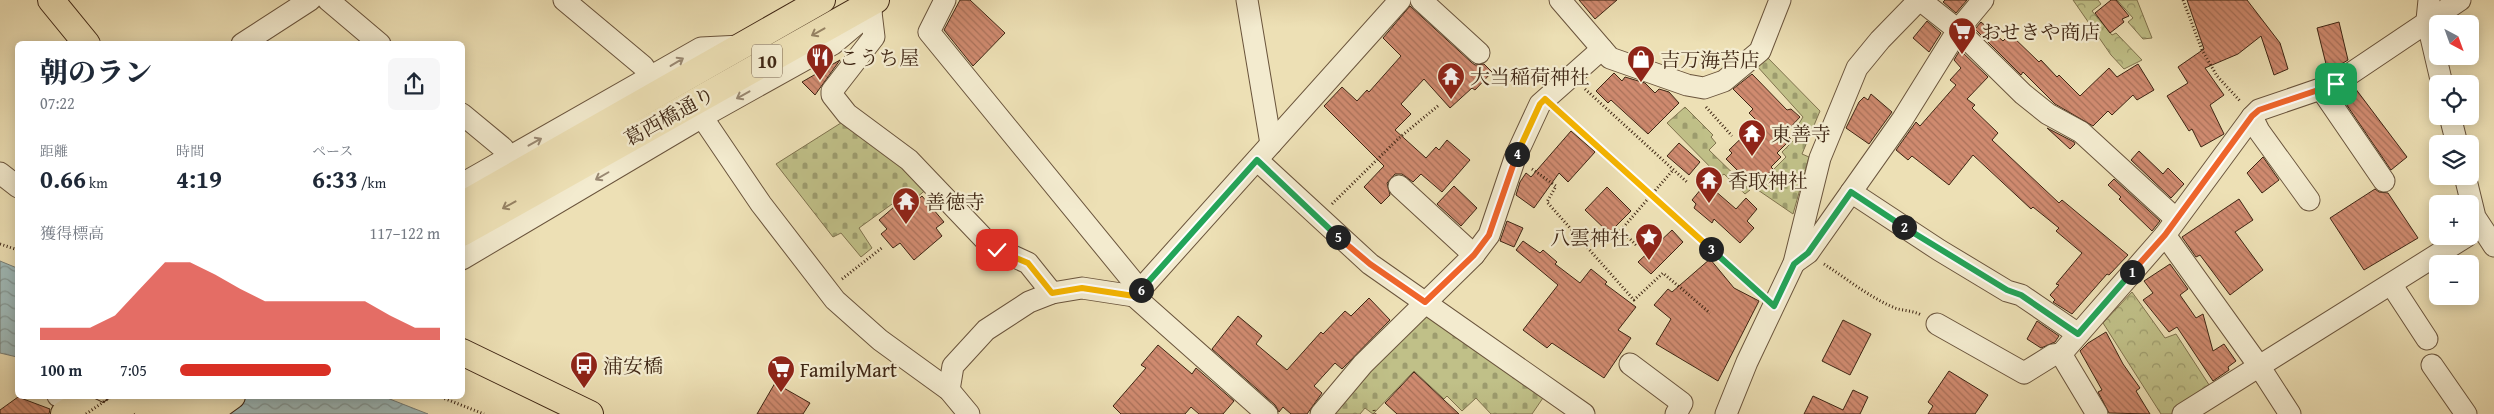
<!DOCTYPE html>
<html lang="ja">
<head>
<meta charset="utf-8">
<style>
	body { margin:0; font-family:"Gentium Book Plus","Noto Serif JP",serif; background:#f6f6f7; color:#1f2937; height:100vh; display:flex; flex-direction:column; font-size:19px; white-space:nowrap }
	* { box-sizing:border-box; margin:0 }
	p { font-size:16px; color:#747a83 }
	.icon { flex:none; width:28px; height:28px; fill:none; stroke:currentColor; stroke-width:2; stroke-linecap:round; stroke-linejoin:round }
	.map { position:relative; flex:1; overflow:hidden }
	.panel { position:absolute; left:15px; top:41px; width:450px; height:358px; display:flex; flex-direction:column; background:#fff; border-radius:8px; box-shadow:0 2px 12px #0003 }
	.panel>* { flex:none }
	.needle { width:32px; rotate:139deg }
	.fabs { position:absolute; left:2429px; top:15px; display:grid; gap:10px }
	.fabs a { display:grid; place-items:center; width:50px; height:50px; border-radius:8px; background:#fff; box-shadow:0 2px 12px #0003; font-size:25px }
	.pin { position:absolute; display:grid; place-items:center; width:42px; height:42px; color:#fff; margin:-21px; border-radius:10px; box-shadow:0 2px 8px #0006 }
	.km { position:absolute; width:25px; height:25px; margin:-12px; border-radius:50%; background:#222; color:#fff; font-size:14px; line-height:25px; text-align:center }
	.round { display:grid; place-items:center; flex:none; width:52px; height:52px; border-radius:8px; background:#f6f6f7 }
	.head { display:flex; align-items:center; justify-content:space-between; height:85px; padding:0 25px }
	h1 { font-size:28px; font-weight:800; line-height:38px }
	.figures { display:grid; grid-template-columns:repeat(3,1fr); gap:8px; height:85px; padding:5px 25px }
	.figures div { display:grid; align-content:center }
	.figures b { font-size:25px; font-weight:800 }
	.figures small { font-size:14px; font-weight:400 }
	.figures p { font-size:14px }
	.chart { height:140px; padding:10px 25px }
	.chart p { display:flex; justify-content:space-between }
	.chart svg { width:100%; height:90px; margin-top:5px; fill:#d93025; opacity:.7 }
	ul { padding:0 25px; list-style:none; font-size:16px }
	li { display:grid; grid-template-columns:80px 60px 1fr; align-items:center; height:38px }
	li i { height:12px; border-radius:6px; background:#d93025 }
	.map>svg:first-child { display:block }
</style>
</head>
<body>
<div class="map">
<svg width="2494" height="414" viewBox="0 0 2494 414">
	<defs>
		<pattern id="forest-crowns" width="20" height="18" patternUnits="userSpaceOnUse" patternTransform="scale(1.25)"><rect width="20" height="18" fill="#c0c088"/><path d="M2 6a3 3 0 1 1 6 0M12 15a3 3 0 1 1 6 0" fill="none" stroke="#9d9c6e"/></pattern>
		<pattern id="cemetery-stones" width="16" height="16" patternUnits="userSpaceOnUse" patternTransform="scale(1.25)"><rect width="16" height="16" fill="#c0c088"/><path d="M2 7V4a2 2 0 0 1 4 0v3zM10 15v-3a2 2 0 0 1 4 0v3z" fill="#9d9c6e"/></pattern>
		<pattern id="water-waves" width="16" height="10" patternUnits="userSpaceOnUse" patternTransform="scale(1.25)"><rect width="16" height="10" fill="#9fbab9"/><path d="M0 5q4-4 8 0t8 0" fill="none" stroke="#839795"/></pattern>
		<pattern id="building-back-hatch" width="6" height="6" patternUnits="userSpaceOnUse" patternTransform="scale(1.25)"><rect width="6" height="6" fill="#cf8a6f"/><path d="M-1 5l2 2M0 0l6 6M5-1l2 2" fill="none" stroke="#a9715a"/></pattern>
	</defs>
	<rect width="100%" height="100%" fill="#ede0b5"/>
	<filter id="stains"><feTurbulence type="fractalNoise" baseFrequency=".004" numOctaves="4"/><feColorMatrix values="0 0 0 0 .2 0 0 0 0 .09 0 0 0 0 .02 0 0 0 .5 -.17"/></filter>
	<radialGradient id="worn" r=".72"><stop offset=".6" stop-color="#630" stop-opacity="0"/><stop offset="1" stop-color="#630" stop-opacity=".3"/></radialGradient>
	<!-- forest -->
	<g fill="url(#forest-crowns)" stroke="#80734e">
		<path d="M2073,0h25l3,4 -9,7 20,24 4,-2 26,27 -18,9 -13,-14z"/>
		<path d="M2117,0h20l15,38 -9,1 -15,-17 5,-4z"/>
		<path d="M2132,292l33,46 11,-4 39,60 -32,20h-22l-58,-91z"/>
	</g>
	<!-- cemetery -->
	<g fill="url(#cemetery-stones)" stroke="#80734e">
		<path d="M1766,56l54,55 -18,43 7,3 -16,57 -38,-26 31,-31 -4,-5 13,-13 -3,-4 11,-18 -47,-52z"/>
		<path d="M1685,107l28,28 -2,2 5,6 -7,7 41,40 -5,4 -21,-20 -4,3 -53,-54z"/>
		<path d="M844,121l84,67 -12,10 -6,-7 -51,37 13,20 -11,9 -20,-24 -8,4 -57,-73z"/>
		<path d="M1426,316l119,79 -13,19h-41l-15,-16 -14,13 -15,-15 -3,3 -30,-28 -41,43 -8,-6 -5,6h-32l34,-44z"/>
	</g>
	<!-- water -->
	<g fill="url(#water-waves)" stroke="#797f77">
		<path d="M0,261l17,7v89l-17,-4z"/>
		<path d="M130,396h252l46,18h-222z"/>
	</g>
	<!-- building -->
	<g fill="url(#building-back-hatch)" stroke="#3f2614">
		<path d="M960,0h10l35,33 -32,33 -29,-36z"/>
		<path d="M1579,0h38l-22,19z"/>
		<path d="M1945,0h22l-11,13 -13,-11z"/>
		<path d="M2111,0h5l13,16 -7,3 2,3 -14,11 -15,-20z"/>
		<path d="M2187,0h60l33,43 8,26 -14,6 -13,-39 -23,18 -33,14 19,27 -14,10 14,29 -23,13 -9,-18 -3,2 -22,-35 21,-13 -10,-16 26,-18z"/>
		<path d="M1410,6l61,56 4,3 9,-1 8,8 -17,18 -3,-2 -22,20 -26,-29 -23,25 10,10 -16,16 31,28 10,-11 3,3 8,-10 23,20 -28,32 -21,-18 -8,8 -11,-8h-7l-8,9 3,12 -9,9 -17,-17 20,-21 -60,-60 18,-19 15,14 10,-11 2,2 32,-36 -18,-18z"/>
		<path d="M1927,21l14,12 -12,19 -16,-14z"/>
		<path d="M1981,22l22,19 7,-7 29,28 2,-2 16,17 2,-2 21,21 29,-28 8,9 21,-13 16,26 -17,10 -4,-5 -21,20 -4,-4 -15,15 -38,-22 -32,-32 -2,3 -46,-46z"/>
		<path d="M2339,22l9,38 -20,12 -11,-44z"/>
		<path d="M1960,50l28,27 -21,22 8,6 -3,3 26,25 -6,7 67,63 3,-3 66,55 -19,20 -2,-1 -35,40 -19,-12 2,-2 -5,-5 9,-10 -3,-1 26,-31 -26,-22 3,-3 -26,-21 -2,2 -58,-54 -24,30 -37,-29 -4,4 -12,-10 20,-28 4,4 36,-41 -6,-5 11,-12 -7,-8z"/>
		<path d="M840,60l-25,35 -13,-13z"/>
		<path d="M1614,73l8,8 3,-4 20,6 10,10 4,-4 10,3 10,11 -31,31 -37,-34 -3,3 -12,-12z"/>
		<path d="M1752,74l35,36 4,-1 9,8 -13,14 2,2 -2,2 4,4 -14,14 4,4 -10,10 2,2 -19,18 -28,-28 6,-6 -3,-3 29,-28 -9,-9 4,-4 -20,-20z"/>
		<path d="M2355,88l52,69 -16,13 -49,-72z"/>
		<path d="M1871,94l21,18 -23,32 -23,-16 13,-26 5,-5 4,3z"/>
		<path d="M2047,128l27,14 1,2 -5,5z"/>
		<path d="M1571,131l24,21 -27,30 -9,-9 -25,35 -18,-13 4,-13 6,-9 5,4z"/>
		<path d="M1679,143l21,19 -11,13 -22,-19z"/>
		<path d="M2139,151l24,23 5,-6 16,16 -13,14 -40,-38z"/>
		<path d="M2263,157l16,23 -17,13 -15,-20z"/>
		<path d="M2114,179l46,42 -8,10 -33,-32 2,-2 -13,-12z"/>
		<path d="M1706,183l30,26 10,-11 11,11 -10,12 7,7 -14,15 -26,-24 -2,4 -18,-15 2,-4 -4,-4z"/>
		<path d="M1454,186l23,22 -16,18 -24,-22z"/>
		<path d="M1607,187l24,24 -22,22 -24,-23z"/>
		<path d="M2375,189l4,3 9,1 30,45 -54,32 -34,-52z"/>
		<path d="M909,194l6,8 7,-6 22,26 -8,6 6,8 -28,24 -14,-17 -7,5 -12,-14 6,-5 -8,-9z"/>
		<path d="M2239,199l14,21 -18,12 28,38 -33,25 -30,-40 -4,2 -14,-20z"/>
		<path d="M1507,221l16,7 -9,19 -14,-6z"/>
		<path d="M1672,230l11,12 -32,32 -13,-12z"/>
		<path d="M1523,241l17,12 3,-3 14,12 -2,2 25,19 11,-14 16,13 -2,2 31,23 -18,23 13,8 -27,40 -52,-35 -5,5 -24,-18 35,-45 -42,-35z"/>
		<path d="M1710,259l24,29 25,13 -41,80 -62,-37 15,-25 -17,-14 14,-16 4,3z"/>
		<path d="M2170,264l18,25 -8,6 16,23 7,-4 10,37 11,-7 12,17 -8,6 1,3 -16,11 -36,-54 -8,5 -26,-32 10,-7 -9,-12z"/>
		<path d="M1369,298l21,22 -48,49 -7,-6 -21,23 8,7 -15,21h-16l-8,-7 -4,5 -4,-7 -63,-56 26,-33 24,20 -6,8 31,26 34,-38 2,2 22,-23 6,5z"/>
		<path d="M1843,320l28,14 -21,41 -28,-14z"/>
		<path d="M2037,321l22,15 -4,6 -14,6 -14,-9z"/>
		<path d="M2106,332l17,32 17,24 -4,3 14,23 -41,-1 -11,-21 4,-2 -22,-39 8,-8z"/>
		<path d="M1158,345l34,29 4,-6 38,33 -11,13h-24l-8,-7 -6,7h-64l-8,-8 33,-38 -5,-3z"/>
		<path d="M1949,371l39,24 -13,19h-47l5,-8 -5,-4z"/>
		<path d="M1414,372l45,42h-62l-12,-11z"/>
		<path d="M775,383l35,20 -7,11h-46z"/>
		<path d="M1853,390l15,7 -8,17h-56l9,-18 30,14z"/>
		<path d="M18,397l32,12 -1,5h-49v-4z"/>
	</g>
	<g fill="none" stroke-linecap="round" stroke-linejoin="round">
		<!-- minor casing -->
		<g stroke="#6a543c" stroke-width="23">
			<g id="minor">
				<path d="M328,0l52,44"/>
				<path d="M564,0l79,66 8,12"/>
				<path d="M945,0l-16,32 211,258"/>
				<path d="M1247,0l24,144"/>
				<path d="M1421,0l58,53"/>
				<path d="M1560,0l50,58 77,27 17,3 20,-7 36,-30 20,-51"/>
				<path d="M1920,0l38,30 65,64 25,20 33,18 95,87"/>
				<path d="M2429,0l-2,20 15,64"/>
				<path d="M871,12l3,25 -42,54v4l15,19 62,46 82,86 37,17 24,30"/>
				<path d="M242,44l68,-44"/>
				<path d="M2321,89l63,92"/>
				<path d="M462,114l41,34 6,9"/>
				<path d="M2450,116l7,28"/>
				<path d="M702,117l59,87 74,96 45,40 69,50 20,24"/>
				<path d="M2252,117l7,14 50,69"/>
				<path d="M1257,160l113,104 214,150"/>
				<path d="M0,173l18,14"/>
				<path d="M2465,176l10,41 19,29"/>
				<path d="M462,184l239,-136 40,-2"/>
				<path d="M1399,186l75,69"/>
				<path d="M1851,192l88,58 68,41 14,4 57,39"/>
				<path d="M2165,235l94,131 31,48"/>
				<path d="M462,259l240,-142 131,-73 38,-32"/>
				<path d="M1794,263l14,-10 94,-133 56,-90 25,-30"/>
				<path d="M2391,284l36,55"/>
				<path d="M1134,296l133,118"/>
				<path d="M1937,324l87,49 29,-18 8,-1"/>
				<path d="M1630,364l52,39 -6,11"/>
				<path d="M2432,365l34,49"/>
				<path d="M949,390l4,-24 33,-36 43,-28 23,-9 30,-5 52,8 6,-6 260,-290"/>
				<path d="M58,396l7,2 7,10"/>
				<path d="M1321,414l42,-50 111,-109 15,-20 26,-77 25,-54 62,-55"/>
				<path d="M1726,414l21,-52 47,-99 26,-105 37,-90 23,-28 39,-40"/>
				<path d="M2097,414l-36,-60 104,-119 87,-118 7,-7 76,-26 125,-84"/>
				<path d="M2183,414l284,-178"/>
			</g>
		</g>
		<!-- major casing -->
		<g stroke="#3f2614" stroke-width="28">
			<g id="major">
				<path d="M51,0l36,44"/>
				<path d="M462,205l360,-205"/>
				<path d="M462,233l414,-233"/>
				<path d="M462,352l128,62"/>
				<path d="M64,414c12,-9 19,-7 32,0"/>
				<path d="M110,414l27,-18"/>
				<path d="M148,414l22,-18"/>
				<path d="M176,414l28,-18"/>
				<path d="M207,414l25,-18"/>
			</g>
		</g>
		<!-- path -->
		<g stroke="#3f2614" stroke-width="3" stroke-dasharray="1 2.5" stroke-linecap="butt">
			<path d="M2183,0l19,50 15,26 24,26"/>
			<path d="M1585,89l103,94"/>
			<path d="M1706,107l26,29"/>
			<path d="M1559,112l200,180"/>
			<path d="M1532,169l24,17 -9,16 87,98 29,-27 47,40"/>
			<path d="M1332,204l67,-66 40,-33"/>
			<path d="M0,244l18,6"/>
			<path d="M1636,245l-15,-15 52,-60"/>
			<path d="M1824,264c23,15 45,33 71,44 8,3 17,2 26,7"/>
			<path d="M842,279l41,-32"/>
			<path d="M438,396l46,18"/>
			<path d="M1374,410l1,4"/>
		</g>
		<!-- minor -->
		<use href="#minor" stroke="#f3ebcf" stroke-width="21"/>
		<!-- major -->
		<use href="#major" stroke="#ede0b5" stroke-width="26"/>
		<!-- path-bridge -->
		<path stroke="#3f2614" stroke-width="3" stroke-dasharray="1 2.5" stroke-linecap="butt" d="M86,414l26,-18"/>
	</g>
	<!-- one-way arrows -->
	<defs><path id="oneway-shaft" d="M-6 0H5M1.5-3L5.5 0L1.5 3" fill="none" stroke-width="1.6" stroke-linecap="round" stroke-linejoin="round" transform="scale(1.25)"/></defs>
	<g stroke="#968364">
		<use href="#oneway-shaft" transform="translate(818 32) rotate(151)"/>
		<use href="#oneway-shaft" transform="translate(509 205) rotate(151)"/>
	</g>
	<g stroke="#998872">
		<use href="#oneway-shaft" transform="translate(677 62) rotate(-31)"/>
		<use href="#oneway-shaft" transform="translate(743 95) rotate(151)"/>
		<use href="#oneway-shaft" transform="translate(535 142) rotate(-29)"/>
		<use href="#oneway-shaft" transform="translate(602 176) rotate(150)"/>
	</g>
	<g fill="none" stroke-linecap="round" stroke-linejoin="round">
		<!-- split-1 casing -->
		<g stroke="#fff" stroke-width="10">
			<path id="split-1" d="M2132,272l33,-37 87,-119 7,-6 77,-26"/>
		</g>
		<!-- split-2 casing -->
		<g stroke="#fff" stroke-width="10">
			<path id="split-2" d="M1904,227l103,63 14,5 57,39 54,-62"/>
		</g>
		<!-- split-3 casing -->
		<g stroke="#fff" stroke-width="10">
			<path id="split-3" d="M1711,249l63,57 20,-42 14,-11 43,-61 53,35"/>
		</g>
		<!-- split-4 casing -->
		<g stroke="#fff" stroke-width="10">
			<path id="split-4" d="M1517,154l23,-50 5,-5 166,150"/>
		</g>
		<!-- split-5 casing -->
		<g stroke="#fff" stroke-width="10">
			<path id="split-5" d="M1338,237l32,27 55,38 49,-47 15,-20 28,-81"/>
		</g>
		<!-- split-6 casing -->
		<g stroke="#fff" stroke-width="10">
			<path id="split-6" d="M1141,290l116,-130 81,77"/>
		</g>
		<!-- split-7 casing -->
		<g stroke="#fff" stroke-width="10">
			<path id="split-7" d="M997,250l31,13 24,30 30,-5 52,8 7,-6"/>
		</g>
		<!-- split-1 -->
		<use href="#split-1" stroke="#f0652b" stroke-width="6"/>
		<!-- split-2 -->
		<use href="#split-2" stroke="#22a559" stroke-width="6"/>
		<!-- split-3 -->
		<use href="#split-3" stroke="#22a559" stroke-width="6"/>
		<!-- split-4 -->
		<use href="#split-4" stroke="#f5b400" stroke-width="6"/>
		<!-- split-5 -->
		<use href="#split-5" stroke="#f0652b" stroke-width="6"/>
		<!-- split-6 -->
		<use href="#split-6" stroke="#22a559" stroke-width="6"/>
		<!-- split-7 -->
		<use href="#split-7" stroke="#f5b400" stroke-width="6"/>
	</g>
	<!-- icons -->
	<defs>
		<g id="supermarket-pin" transform="scale(1.4375)"><path d="M0 17L-7.5 6A9.5 9.5 0 1 1 7.5 6Z" fill="#8f2418" stroke="#f3ebcf"/><path d="M-6-5.5h2.5l.6 2H6L4.5 2H-2.5L-4.4-4H-6ZM-1.5 3.2a1.3 1.3 0 1 0 .1 0ZM3 3.2a1.3 1.3 0 1 0 .1 0Z" fill="#fff"/></g>
		<g id="restaurant-pin" transform="scale(1.4375)"><path d="M0 17L-7.5 6A9.5 9.5 0 1 1 7.5 6Z" fill="#8f2418" stroke="#f3ebcf"/><path d="M-5-6h1v4h1v-4h1v4h1v-4h1v5L-1.5 .5V6h-2V.5L-5-1ZM5-6V6H3V1.5H1.5Q1.5-4 5-6Z" fill="#fff"/></g>
		<g id="shop-pin" transform="scale(1.4375)"><path d="M0 17L-7.5 6A9.5 9.5 0 1 1 7.5 6Z" fill="#8f2418" stroke="#f3ebcf"/><path d="M-5-2.5h2.3a2.7 3.5 0 0 1 5.4 0H5L5.5 6h-11ZM-1.5-2.5h3a1.5 2.3 0 0 0-3 0Z" fill="#fff"/></g>
		<g id="temple-pin" transform="scale(1.4375)"><path d="M0 17L-7.5 6A9.5 9.5 0 1 1 7.5 6Z" fill="#8f2418" stroke="#f3ebcf"/><path d="M0-6L5-2H3V0L6.5 2.5H4V6H1.5V3h-3V6H-4V2.5H-6.5L-3 0V-2H-5Z" fill="#fff"/></g>
		<g id="sight-pin" transform="scale(1.4375)"><path d="M0 17L-7.5 6A9.5 9.5 0 1 1 7.5 6Z" fill="#8f2418" stroke="#f3ebcf"/><path d="M0-6L1.8-2.2L6-1.7L2.9 1.2L3.7 5.4L0 3.3L-3.7 5.4L-2.9 1.2L-6-1.7L-1.8-2.2Z" fill="#fff"/></g>
		<g id="bus-pin" transform="scale(1.4375)"><path d="M0 17L-7.5 6A9.5 9.5 0 1 1 7.5 6Z" fill="#8f2418" stroke="#f3ebcf"/><path d="M-5-6H5V4H4V6H2V4H-2V6H-4V4H-5ZM-3.5-4V0h7V-4ZM-3.5 1.2v1.5H-2V1.2ZM2 1.2v1.5H3.5V1.2Z" fill="#fff"/></g>
	</defs>
	<g fill-rule="evenodd">
		<use href="#supermarket-pin" x="1962" y="31"/>
		<use href="#restaurant-pin" x="820" y="57"/>
		<use href="#shop-pin" x="1641" y="59"/>
		<use href="#temple-pin" x="1451" y="76"/>
		<use href="#temple-pin" x="1752" y="133"/>
		<use href="#temple-pin" x="1709" y="180"/>
		<use href="#temple-pin" x="906" y="201"/>
		<use href="#sight-pin" x="1649" y="237"/>
		<use href="#bus-pin" x="584" y="365"/>
		<use href="#supermarket-pin" x="781" y="369"/>
	</g>
	<g text-anchor="middle" dominant-baseline="central" stroke-width="4.5" stroke-linejoin="round" paint-order="stroke">
		<!-- shield labels -->
		<rect fill="#f3ebcf" stroke="#75614c" stroke-width="1" x="752" y="44.5" width="30" height="33" rx="4"/>
		<g font-size="19" font-weight="bold" fill="#3f2614">
			<text x="767" y="61">10</text>
		</g>
		<!-- poi labels -->
		<g font-size="20" fill="#3f2614" stroke="#f3ebcf" text-anchor="start">
			<text x="1981" y="31">おせきや商店</text>
			<text x="839" y="57">こうち屋</text>
			<text x="1660" y="59">吉万海苔店</text>
			<text x="1470" y="76">大当稲荷神社</text>
			<text x="1771" y="133">東善寺</text>
			<text x="1728" y="180">香取神社</text>
			<text x="925" y="201">善徳寺</text>
			<text x="1630" y="237" text-anchor="end">八雲神社</text>
			<text x="603" y="365">浦安橋</text>
			<text x="800" y="369">FamilyMart</text>
		</g>
		<!-- street labels -->
		<g font-size="20" fill="#3f2614" stroke="#f3ebcf">
			<text transform="translate(669 116) rotate(-29)">葛西橋通り</text>
		</g>
	</g>
	<rect width="100%" height="100%" filter="url(#stains)"/>
	<rect width="100%" height="100%" fill="url(#worn)"/>
</svg>
<div class="fabs">
<a><svg class="needle" viewBox="-14 -14 28 28"><path d="M0-13l5 13h-10z" fill="#e53935"/><path d="M0 13l5-13h-10z" fill="#747a83"/></svg></a>
<a><svg class="icon" aria-label="locate" viewBox="0 0 24 24"><circle cx="12" cy="12" r="6"/><path d="M12 2v4M12 18v4M2 12h4M18 12h4"/></svg></a>
<a><svg class="icon" aria-label="layers" viewBox="0 0 24 24"><path d="M12 4l9 5-9 5-9-5zM3 14l9 5 9-5"/></svg></a>
<a>+</a>
<a>−</a>
</div>
<div class="pin" style="left:2336px;top:84px;background:#1e9e55"><svg class="icon" aria-label="arrive" viewBox="0 0 24 24"><path d="M6 21V4h12l-3 4 3 4H6"/></svg></div>
<div class="pin" style="left:997px;top:250px;background:#d93025"><svg class="icon" aria-label="check" viewBox="0 0 24 24"><path d="M5 12l5 5 9-10"/></svg></div>
<b class="km" style="left:2132px;top:272px">1</b>
<b class="km" style="left:1904px;top:227px">2</b>
<b class="km" style="left:1711px;top:249px">3</b>
<b class="km" style="left:1517px;top:154px">4</b>
<b class="km" style="left:1338px;top:237px">5</b>
<b class="km" style="left:1141px;top:290px">6</b>
<section class="panel">
<div class="head"><div><h1>朝のラン</h1><p>07:22</p></div><a class="round"><svg class="icon" aria-label="share" viewBox="0 0 24 24"><path d="M12 15V3M7 8l5-5 5 5M5 13v7h14v-7"/></svg></a></div>
<div class="figures">
<div><p>距離</p><b>0.66<small> km</small></b></div>
<div><p>時間</p><b>4:19</b></div>
<div><p>ペース</p><b>6:33<small> /km</small></b></div>
</div>
<div class="chart"><p><span>獲得標高</span>117–122 m</p>
<svg viewBox="0 0 160 44" preserveAspectRatio="none"><path d="M0 44V38L10 38L20 38L30 32L40 19L50 6L60 6L70 12L80 19L90 25L100 25L110 25L120 25L130 25L140 32L150 38L160 38V44z"/></svg>
</div>
<ul>
<li><b>100 m</b>7:05<i style="width:58%"></i></li>
</ul>
</section>
</div>
</body>
</html>
